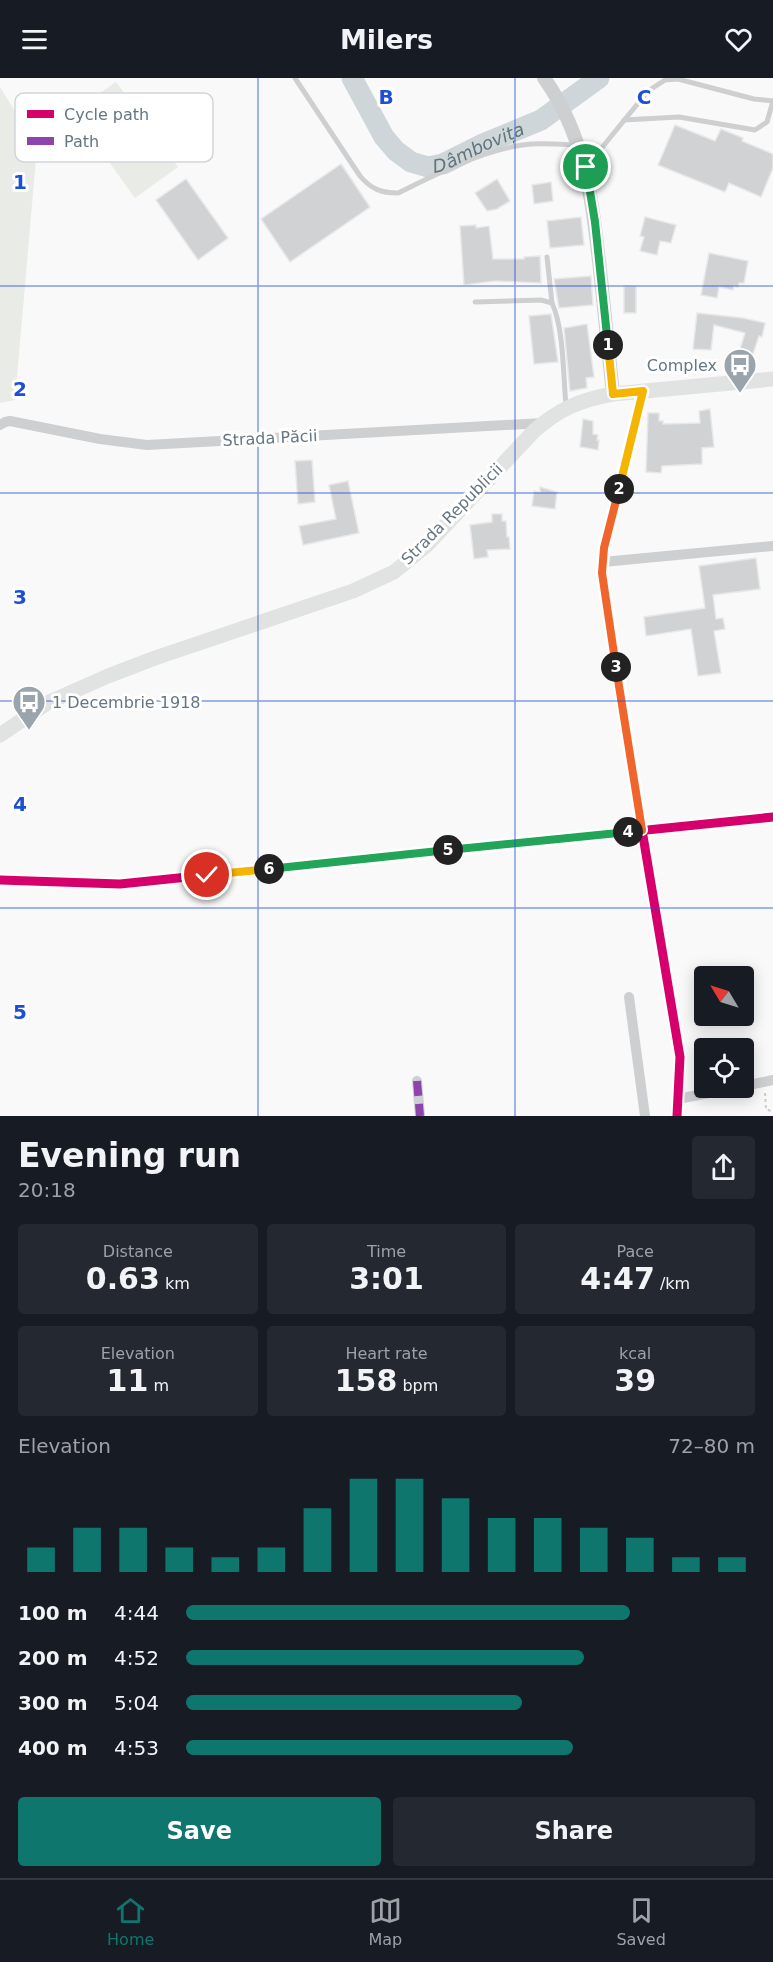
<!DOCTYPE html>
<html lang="en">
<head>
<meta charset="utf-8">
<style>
	body { margin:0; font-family:"DejaVu Sans",sans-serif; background:#242831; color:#f1f3f6; height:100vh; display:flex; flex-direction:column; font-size:22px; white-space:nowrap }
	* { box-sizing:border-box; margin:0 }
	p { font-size:20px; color:#9ea1a6 }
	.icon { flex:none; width:33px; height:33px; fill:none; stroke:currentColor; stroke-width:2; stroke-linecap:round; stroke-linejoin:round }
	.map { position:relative; height:1038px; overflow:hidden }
	.details { display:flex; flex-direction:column; background:#171b24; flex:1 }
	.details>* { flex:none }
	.needle { width:39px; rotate:308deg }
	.controls { position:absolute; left:694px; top:888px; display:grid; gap:12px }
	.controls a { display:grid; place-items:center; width:60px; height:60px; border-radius:6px; background:#171b24; box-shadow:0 3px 15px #0003; font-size:30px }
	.pin { position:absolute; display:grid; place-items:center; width:51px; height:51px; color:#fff; margin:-26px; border:3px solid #fff; border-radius:50%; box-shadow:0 2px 6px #0007 }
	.km { position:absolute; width:30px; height:30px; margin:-15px; border-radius:50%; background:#222; color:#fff; font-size:16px; line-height:30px; text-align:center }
	.round { display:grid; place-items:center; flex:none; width:63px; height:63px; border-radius:6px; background:#242831 }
	.headline { display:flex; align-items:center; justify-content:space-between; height:102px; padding:0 18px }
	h1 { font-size:33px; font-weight:700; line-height:45px }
	.metrics { display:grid; grid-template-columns:repeat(3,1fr); gap:9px; height:102px; padding:6px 18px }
	.metrics div { display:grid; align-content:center; border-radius:6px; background:#242831; text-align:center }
	.metrics b { font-size:30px; font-weight:700 }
	.metrics small { font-size:16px; font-weight:400 }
	.metrics p { font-size:16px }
	.chart { height:168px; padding:12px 18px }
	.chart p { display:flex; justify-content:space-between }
	.chart svg { width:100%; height:108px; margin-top:6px; stroke:#0f766e; stroke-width:6 }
	.primary-button { display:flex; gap:12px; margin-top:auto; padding:12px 18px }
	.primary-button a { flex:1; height:69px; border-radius:6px; background:#0f766e; color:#fff; font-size:24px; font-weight:700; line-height:69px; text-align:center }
	.primary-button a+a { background:#242831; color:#f1f3f6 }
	ul { padding:0 18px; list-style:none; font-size:20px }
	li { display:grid; grid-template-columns:96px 72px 1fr; align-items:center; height:45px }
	li i { height:15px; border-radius:8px; background:#0f766e }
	header { display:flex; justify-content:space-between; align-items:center; height:78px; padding:0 18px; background:#171b24; font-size:27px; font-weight:700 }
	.dock { display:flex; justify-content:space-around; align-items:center; height:84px; border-top:2px solid #363941; background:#171b24; font-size:16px; color:#9ea1a6 }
	.dock a { display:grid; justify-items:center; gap:3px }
	.dock .active { color:#0f766e }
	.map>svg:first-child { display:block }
</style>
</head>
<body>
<header><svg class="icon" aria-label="menu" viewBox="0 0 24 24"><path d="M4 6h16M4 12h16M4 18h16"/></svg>Milers<svg class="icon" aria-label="heart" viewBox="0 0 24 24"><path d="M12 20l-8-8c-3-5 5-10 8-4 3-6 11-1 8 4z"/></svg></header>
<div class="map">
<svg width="773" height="1038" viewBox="0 0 773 1038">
	<rect width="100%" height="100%" fill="#f9f9f9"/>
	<!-- green -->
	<g fill="#e8ebe6">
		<path d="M116,4l62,85 -43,31 -62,-86z"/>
		<path d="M0,9l37,60 -22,253 -15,3z"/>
	</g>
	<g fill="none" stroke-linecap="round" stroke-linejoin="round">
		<!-- river -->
		<path stroke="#ced6d9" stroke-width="21" id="s1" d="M352,0l32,59 12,14 15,11 17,5 15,-3 40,-20 58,-24 58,-42"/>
	</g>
	<!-- building -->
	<g fill="#d0d2d3" stroke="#e8e8e8" stroke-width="1.5">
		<path d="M675,47l40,16 6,-12 22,9 -1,3 31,13v14l-12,29 -32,-14 -4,9 -67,-27z"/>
		<path d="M341,86l29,43 -80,55 -29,-43z"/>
		<path d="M186,101l42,59 -30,22 -42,-60z"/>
		<path d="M497,101l13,22 -13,8 -10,2 -12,-18z"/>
		<path d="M551,104l2,19 -19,3 -2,-19z"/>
		<path d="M581,139l3,28 -34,3 -3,-27z"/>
		<path d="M645,139l31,8 -5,18 -11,-2 -3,14 -17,-4 4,-14 -4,-1z"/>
		<path d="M476,147v3l13,-2 4,33h31v-2l16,-1 1,27 -46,-2 -31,4 -4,-59z"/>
		<path d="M709,175l39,8 -4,22h-5l-1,4 -4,-1 -1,4 -14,-3 -2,11 -16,-3z"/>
		<path d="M591,198l2,29 -34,3 -5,-29z"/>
		<rect x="624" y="208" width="12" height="27"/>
		<path d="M697,235l46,5 22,5 -3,14 -3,-1 -10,30 -13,-4 9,-29 -31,-8 -3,25 -18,-1z"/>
		<path d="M551,236l7,48 -24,2 -5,-48z"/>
		<path d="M587,246l7,53 -8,1 1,10 -17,3 -6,-63z"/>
		<path d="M710,331l4,38 -12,1v16l-40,2 -1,7 -15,-1 2,-59h11v8h4v3l37,-1 -1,-12z"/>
		<path d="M583,341l10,2v13l5,1 -1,5h2l-1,10 -18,-3z"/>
		<path d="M312,382l3,42 -17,2 -3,-43z"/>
		<path d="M348,403l11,52 -56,12 -4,-19 37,-7 -7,-34z"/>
		<path d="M540,409l17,5 -2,17 -23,-3 2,-15 6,1z"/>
		<path d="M492,436h10v7h4l1,16h2l1,12 -23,1 1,7 -14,2 -4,-34 22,-3z"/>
		<path d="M756,480l4,31 -47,6 3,24 7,-1 2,11 -11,2 7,42 -23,3 -7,-47 -45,7 -2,-19 61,-9 -6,-42z"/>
	</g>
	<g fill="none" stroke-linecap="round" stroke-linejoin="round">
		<!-- path -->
		<path stroke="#cbcccd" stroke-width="2" stroke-dasharray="3 3" stroke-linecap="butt" d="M765,1015l1,16 7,3"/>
		<!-- service -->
		<g stroke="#cecfd0" stroke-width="5">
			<path d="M295,0l65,98c11,13 21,17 38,17 37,-18 73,-37 113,-46 21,-5 44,-3 65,-2"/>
			<path d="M624,42l55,-3 76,13 12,-8 6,-21"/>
			<path d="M587,88l61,-75 17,-11 13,-1 76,20 19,2"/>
			<path d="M547,179l5,46"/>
			<path d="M475,224l66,-2 11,3c12,26 11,72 14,102"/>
		</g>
		<!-- minor -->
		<g stroke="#cecfd0" stroke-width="10">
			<path d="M643,313l-39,157 -2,25 40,257 38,227 -3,59"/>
			<path d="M0,347l5,-3 5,-1 90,18 47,6 396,-22"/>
			<path d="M603,484l170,-16"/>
			<path d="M0,802l120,4 653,-67"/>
			<path d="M629,919l16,119"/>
			<path d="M417,1003l3,35"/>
			<path d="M744,1008l29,-6"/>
			<path d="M678,1021l56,-11"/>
		</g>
		<!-- tertiary -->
		<path stroke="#cecfd0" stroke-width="14" d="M544,0c42,59 48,122 56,192 4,41 9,83 13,124"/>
		<!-- secondary -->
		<path stroke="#e1e2e2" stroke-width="15" d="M0,657l47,-32 61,-27 47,-18 198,-67 41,-19 32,-26 108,-115c25,-22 46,-31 79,-37l160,-15"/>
		<!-- quiet -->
		<path stroke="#8e44ad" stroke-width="8" stroke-dasharray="15 8" stroke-linecap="butt" d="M417,1003l3,35"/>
		<!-- cycleway casing -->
		<g stroke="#fff" stroke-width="13">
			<g id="cycleway">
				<path d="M643,313l-39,157 -2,25 40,257 38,227 -3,59"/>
				<path d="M0,802l120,4 653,-67"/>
			</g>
		</g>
		<!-- cycleway -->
		<use href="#cycleway" stroke="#d6006c" stroke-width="9"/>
	</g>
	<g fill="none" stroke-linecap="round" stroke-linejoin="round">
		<!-- split-1 casing -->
		<g stroke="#fff" stroke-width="12">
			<path id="split-1" d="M586,89l9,55 13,123"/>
		</g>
		<!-- split-2 casing -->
		<g stroke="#fff" stroke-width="12">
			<path id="split-2" d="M608,267l5,49 30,-3 -24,98"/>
		</g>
		<!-- split-3 casing -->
		<g stroke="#fff" stroke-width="12">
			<path id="split-3" d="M616,589l-14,-94 2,-25 15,-59"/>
		</g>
		<!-- split-4 casing -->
		<g stroke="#fff" stroke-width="12">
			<path id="split-4" d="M616,589l26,163 -14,2"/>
		</g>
		<!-- split-5 casing -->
		<g stroke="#fff" stroke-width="12">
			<path id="split-5" d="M448,772l180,-18"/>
		</g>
		<!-- split-6 casing -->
		<g stroke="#fff" stroke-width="12">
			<path id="split-6" d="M269,791l179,-19"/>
		</g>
		<!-- split-7 casing -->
		<g stroke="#fff" stroke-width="12">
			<path id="split-7" d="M207,797l62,-6"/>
		</g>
		<!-- split-1 -->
		<use href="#split-1" stroke="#22a559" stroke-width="8"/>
		<!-- split-2 -->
		<use href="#split-2" stroke="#f5b400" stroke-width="8"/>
		<!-- split-3 -->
		<use href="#split-3" stroke="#f0652b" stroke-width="8"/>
		<!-- split-4 -->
		<use href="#split-4" stroke="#f0652b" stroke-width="8"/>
		<!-- split-5 -->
		<use href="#split-5" stroke="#22a559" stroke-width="8"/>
		<!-- split-6 -->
		<use href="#split-6" stroke="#22a559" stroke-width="8"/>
		<!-- split-7 -->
		<use href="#split-7" stroke="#f5b400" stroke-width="8"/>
	</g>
	<!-- grid -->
	<path fill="none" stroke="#1d4ed8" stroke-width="1.5" stroke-opacity="0.55" d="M258,0v1038M515,0v1038M0,208h773M0,415h773M0,623h773M0,830h773"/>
	<!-- icons -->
	<defs>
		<g id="bus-pin" transform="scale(1.725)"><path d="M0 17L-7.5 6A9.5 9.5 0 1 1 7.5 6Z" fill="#99a4ac" stroke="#fff"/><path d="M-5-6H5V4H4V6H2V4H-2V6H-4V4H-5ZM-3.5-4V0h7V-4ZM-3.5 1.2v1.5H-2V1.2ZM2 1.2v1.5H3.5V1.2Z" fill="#fff"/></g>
	</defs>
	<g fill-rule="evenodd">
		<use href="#bus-pin" x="740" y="287"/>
		<use href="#bus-pin" x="29" y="624"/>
	</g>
	<g text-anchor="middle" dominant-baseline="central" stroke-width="6" stroke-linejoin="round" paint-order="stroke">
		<!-- poi labels -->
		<g font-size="16" fill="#657683" stroke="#fff" text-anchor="end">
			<text x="717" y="287">Complex</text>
			<text x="52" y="624" text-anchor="start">1 Decembrie 1918</text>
		</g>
		<!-- street labels -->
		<g font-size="16" fill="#657683" stroke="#fff">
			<text transform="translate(270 360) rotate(-3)">Strada Păcii</text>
			<text transform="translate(452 436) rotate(-45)">Strada Republicii</text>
		</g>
		<!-- water labels -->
		<g font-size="18" font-style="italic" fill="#60757c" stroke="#fff">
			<text stroke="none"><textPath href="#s1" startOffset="176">Dâmbovița</textPath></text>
		</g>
	</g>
	<!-- legend -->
	<rect x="15" y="15" width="198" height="69" rx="9" fill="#fff" stroke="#d1d6da" stroke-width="1.5"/>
	<rect x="27" y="32" width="27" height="8" fill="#d6006c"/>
	<rect x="27" y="59" width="27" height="8" fill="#8e44ad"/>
	<g font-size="16" fill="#657683">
		<text x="64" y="42">Cycle path</text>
		<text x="64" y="69">Path</text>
	</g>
	<g font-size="20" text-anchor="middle" font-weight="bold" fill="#1d4ed8" stroke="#fff" stroke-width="6" stroke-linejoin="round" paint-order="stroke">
		<text x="386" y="26">B</text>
		<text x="644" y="26">C</text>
		<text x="20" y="111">1</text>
		<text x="20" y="318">2</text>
		<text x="20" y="526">3</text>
		<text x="20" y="733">4</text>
		<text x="20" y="941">5</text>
	</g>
</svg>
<div class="controls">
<a><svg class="needle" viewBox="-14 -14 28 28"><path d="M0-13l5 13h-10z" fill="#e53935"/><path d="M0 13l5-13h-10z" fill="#9ea1a6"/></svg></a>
<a><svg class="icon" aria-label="locate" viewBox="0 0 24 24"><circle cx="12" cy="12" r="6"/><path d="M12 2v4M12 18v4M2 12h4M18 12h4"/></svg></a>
</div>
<div class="pin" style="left:586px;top:89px;background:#1e9e55"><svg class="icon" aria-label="arrive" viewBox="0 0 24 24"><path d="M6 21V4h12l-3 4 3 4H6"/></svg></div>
<div class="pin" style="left:207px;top:797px;background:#d93025"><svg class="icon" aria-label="check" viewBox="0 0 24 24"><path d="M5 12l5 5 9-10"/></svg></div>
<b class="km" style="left:608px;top:267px">1</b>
<b class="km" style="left:619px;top:411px">2</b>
<b class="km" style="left:616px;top:589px">3</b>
<b class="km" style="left:628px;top:754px">4</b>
<b class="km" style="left:448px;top:772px">5</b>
<b class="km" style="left:269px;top:791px">6</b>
</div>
<section class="details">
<div class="headline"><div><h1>Evening run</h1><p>20:18</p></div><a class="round"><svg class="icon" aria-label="share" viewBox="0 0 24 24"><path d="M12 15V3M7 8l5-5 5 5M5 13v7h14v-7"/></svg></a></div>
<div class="metrics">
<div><p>Distance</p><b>0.63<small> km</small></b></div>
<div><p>Time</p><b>3:01</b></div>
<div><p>Pace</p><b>4:47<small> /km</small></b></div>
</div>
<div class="metrics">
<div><p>Elevation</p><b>11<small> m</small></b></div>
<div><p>Heart rate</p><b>158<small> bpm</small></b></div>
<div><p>kcal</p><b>39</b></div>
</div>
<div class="chart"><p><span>Elevation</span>72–80 m</p>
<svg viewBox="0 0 160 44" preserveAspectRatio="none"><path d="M5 44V34M15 44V26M25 44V26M35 44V34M45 44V38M55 44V34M65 44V18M75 44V6M85 44V6M95 44V14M105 44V22M115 44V22M125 44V26M135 44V30M145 44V38M155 44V38"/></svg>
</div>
<ul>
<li><b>100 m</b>4:44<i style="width:78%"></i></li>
<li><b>200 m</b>4:52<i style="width:70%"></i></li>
<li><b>300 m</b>5:04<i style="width:59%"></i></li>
<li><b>400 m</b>4:53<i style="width:68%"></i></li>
</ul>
<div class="primary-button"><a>Save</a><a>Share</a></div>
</section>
<nav class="dock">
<a class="active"><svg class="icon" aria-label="home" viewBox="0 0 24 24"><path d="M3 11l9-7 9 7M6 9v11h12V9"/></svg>Home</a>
<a><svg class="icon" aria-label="map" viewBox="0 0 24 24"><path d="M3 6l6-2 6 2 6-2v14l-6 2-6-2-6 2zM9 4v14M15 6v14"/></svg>Map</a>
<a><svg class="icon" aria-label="saved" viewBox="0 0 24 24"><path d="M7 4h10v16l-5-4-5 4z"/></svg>Saved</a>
</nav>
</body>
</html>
